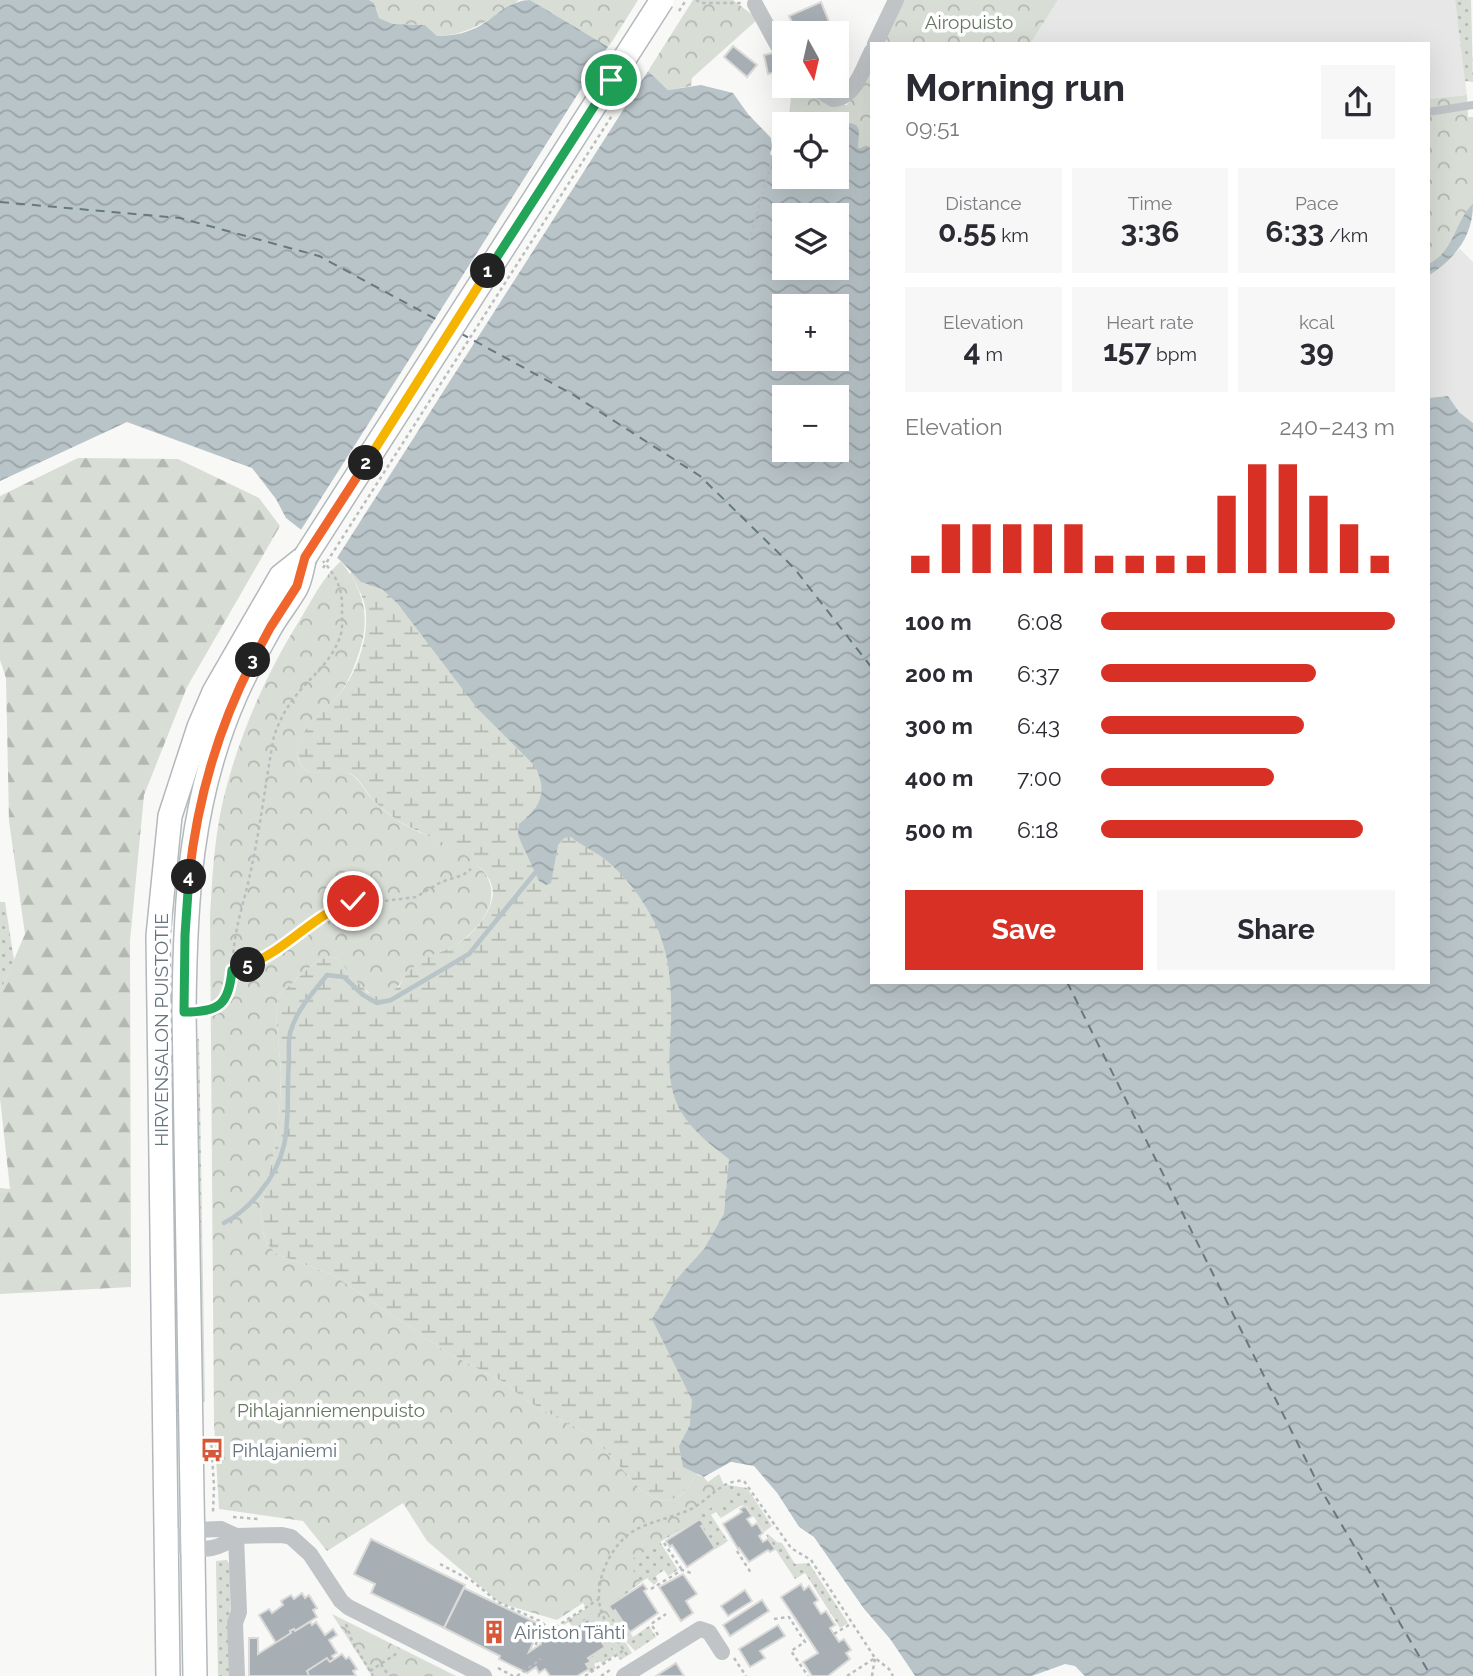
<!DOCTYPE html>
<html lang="en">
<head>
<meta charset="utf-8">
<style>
	body { margin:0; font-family:Raleway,sans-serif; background:#f7f7f7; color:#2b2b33; height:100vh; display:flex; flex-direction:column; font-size:26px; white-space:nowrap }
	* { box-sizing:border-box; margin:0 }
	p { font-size:23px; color:#7c7c81 }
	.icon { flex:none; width:38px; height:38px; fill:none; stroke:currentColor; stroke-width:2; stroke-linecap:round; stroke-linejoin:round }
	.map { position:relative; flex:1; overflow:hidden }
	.drawer { position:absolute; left:870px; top:42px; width:560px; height:942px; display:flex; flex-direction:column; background:#fff; border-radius:0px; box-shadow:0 7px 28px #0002 }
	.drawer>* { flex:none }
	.needle { width:46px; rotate:172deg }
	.buttons { position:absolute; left:772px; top:21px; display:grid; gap:14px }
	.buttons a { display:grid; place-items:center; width:77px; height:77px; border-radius:0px; background:#fff; box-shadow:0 7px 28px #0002; font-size:35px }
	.pin { position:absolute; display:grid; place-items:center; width:60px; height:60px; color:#fff; margin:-30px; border:4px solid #fff; border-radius:50%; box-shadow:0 2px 7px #0007 }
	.km { position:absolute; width:35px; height:35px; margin:-18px; border-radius:50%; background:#222; color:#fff; font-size:19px; line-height:35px; text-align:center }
	.round { display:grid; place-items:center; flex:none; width:74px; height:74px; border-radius:0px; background:#f7f7f7 }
	.head { display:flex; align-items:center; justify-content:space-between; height:119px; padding:0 35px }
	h1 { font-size:38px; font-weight:700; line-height:52px }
	.metrics { display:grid; grid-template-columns:repeat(3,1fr); gap:10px; height:119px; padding:7px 35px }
	.metrics div { display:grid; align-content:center; border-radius:0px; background:#f7f7f7; text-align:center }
	.metrics b { font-size:30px; font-weight:700 }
	.metrics small { font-size:19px; font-weight:400 }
	.metrics p { font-size:19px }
	.chart { height:196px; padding:14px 35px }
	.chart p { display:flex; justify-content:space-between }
	.chart svg { width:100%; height:126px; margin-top:7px; stroke:#d93025; stroke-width:6 }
	.button { display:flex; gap:14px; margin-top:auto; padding:14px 35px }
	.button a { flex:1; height:80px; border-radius:0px; background:#d93025; color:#fff; font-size:28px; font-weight:700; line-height:80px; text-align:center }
	.button a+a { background:#f7f7f7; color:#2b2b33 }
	ul { padding:0 35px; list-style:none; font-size:23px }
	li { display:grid; grid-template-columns:112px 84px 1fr; align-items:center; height:52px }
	li i { height:18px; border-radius:9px; background:#d93025 }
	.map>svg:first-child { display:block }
</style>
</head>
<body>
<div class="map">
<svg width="1473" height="1676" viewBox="0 0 1473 1676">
	<defs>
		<pattern id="grass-dots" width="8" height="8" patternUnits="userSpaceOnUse" patternTransform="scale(1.75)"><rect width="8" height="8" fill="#d8ddd5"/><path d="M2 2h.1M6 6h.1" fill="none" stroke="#b3b8b2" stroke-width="1.8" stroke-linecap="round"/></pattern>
		<pattern id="forest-firs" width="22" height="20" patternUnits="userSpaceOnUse" patternTransform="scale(1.75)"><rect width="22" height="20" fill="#d8ddd5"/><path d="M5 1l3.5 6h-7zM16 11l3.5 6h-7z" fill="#b3b8b2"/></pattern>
		<pattern id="wetland-marsh" width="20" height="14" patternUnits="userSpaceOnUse" patternTransform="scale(1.75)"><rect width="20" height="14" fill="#d8ddd5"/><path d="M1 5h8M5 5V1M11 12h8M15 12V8" fill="none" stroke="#b3b8b2"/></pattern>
		<pattern id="park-crowns" width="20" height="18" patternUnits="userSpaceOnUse" patternTransform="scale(1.75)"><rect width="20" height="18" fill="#d8ddd5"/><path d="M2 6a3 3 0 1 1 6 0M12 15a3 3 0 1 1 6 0" fill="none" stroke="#b3b8b2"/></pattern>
		<pattern id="water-waves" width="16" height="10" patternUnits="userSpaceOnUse" patternTransform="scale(1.75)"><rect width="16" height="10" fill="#b9c4c8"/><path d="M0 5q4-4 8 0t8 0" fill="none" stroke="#9aa4a8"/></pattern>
	</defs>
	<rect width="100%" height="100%" fill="#f8f8f6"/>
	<!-- built -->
	<g fill="#e6e7e6">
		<path d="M1058,0h397l12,95 -39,4v-55h-398z"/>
		<path d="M1460,249l13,13v161l-14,-11 -11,-16 -20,2v-122z"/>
	</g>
	<!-- grass -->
	<g fill="url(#grass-dots)">
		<path d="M1455,0h16l2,82 -8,-1z"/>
		<path d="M0,902h5l9,58 -14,32z"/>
		<path d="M193,1038l6,1 6,363h-3l-3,-12z"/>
		<path d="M174,1045l10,386h-6l-5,-48 -3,-331z"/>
		<path d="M728,1485l19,3 25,38 -8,6 -18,-27 -6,1 -19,12 -5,-6 -5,3 17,26 -12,8 -15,-23 3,-2 -4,-5 -40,23 18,28 -10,6 -4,-6 -8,6 2,5 -4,4 -7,-7 -37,28 3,5 2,-1 18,27 16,-11 7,11 -21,14 -15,-16 -17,-30 13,-54z"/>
		<path d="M768,1534l9,8 5,1 13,21 14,-1 39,60 -8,5 -35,-55 -10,6 -29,-44z"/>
		<path d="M227,1560l4,7 -1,109h-12l-2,-113v-2z"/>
		<path d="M587,1608l29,46 -14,10 -2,-3 -6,3 2,4 -7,5 -3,-9 5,-2 -3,-4 17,-11 -4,-6 4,-3 -10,-17 -4,3 -4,-5 -14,9 -4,-6 -5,3 -1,-2z"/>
	</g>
	<!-- forest -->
	<path fill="url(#forest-firs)" d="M78,458l100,1 81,39 21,28 -93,161 -43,108 -14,146 1,346 -131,7v-106l10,1 -10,-91v-106l25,-58 -16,-113 -3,-143 -6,-18v-164z"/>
	<!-- wetland -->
	<path fill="url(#wetland-marsh)" d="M357,563l95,4 293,505 -48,403 -13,17 -7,6 -15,3 -7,-2 -15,-10 -48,-53 -40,-21 -27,-15 -20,-17 -57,-30 -115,-78 -57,-21 -8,-9 -4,-10 -4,-22 15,-65 5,-45 1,-30 -5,-61 3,-17 33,-30 9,-6 10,-2 8,3 29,33 31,-6c3,-5 6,-13 11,-18 11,-12 27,-15 42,-22 17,-8 35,-28 40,-47 11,-42 -75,-64 -99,-83 -6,-5 -12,-9 -17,-14 -9,-8 -16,-27 -28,-30 -17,-5 -46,10 -50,-17 -4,-25 25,-43 40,-60 19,-22 34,-65 26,-94 -3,-10 -9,-20 -14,-28z"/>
	<!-- park -->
	<g fill="url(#park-crowns)">
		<path d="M369,0h150c-26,17 -50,36 -82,36l-12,-11 -32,-1 -14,-6 -5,-15z"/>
		<path d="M530,0h108l-30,48z"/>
		<path d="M693,0h40l25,19 -66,59 -1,8 -23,4 -20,-19z"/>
		<path d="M902,0h156l-28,44h-149z"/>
		<path d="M871,66v82l-13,1v-9l-18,-14 -3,3 -1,-5h-48l3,-26 20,-6 23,12 13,1 12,-16z"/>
		<path d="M1467,95l1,22h5v87l-27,47 -6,8 -12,5v-165z"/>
		<path d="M341,561c27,36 30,62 14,103 -4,11 -10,24 -18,33 -14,16 -43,35 -39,60 4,26 34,10 50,16 11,4 17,19 25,27 7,7 16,15 24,20 29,19 64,24 86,51 22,27 -3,58 -27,74 -12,7 -27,9 -38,18 -19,14 -15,31 -44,34l-15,-13 -20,-24 -8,-3 -10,2 -9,6 -33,30 -3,17 5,61 -1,30 -5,45 -15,65 4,22 4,10 8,9 57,21 115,78 57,30 20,17 27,15 40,21 48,53 15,10 7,2 15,-3 7,-6 13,-17 7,2 4,5 11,-8 10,22 -101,66 12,19 -37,24 29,48 -12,7 -37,-57 -26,17 -57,-17 -73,-62 -24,-38 -76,48 -24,-30 -84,-12 -5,-86 -4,-505c2,-38 4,-76 12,-113 15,-65 43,-130 79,-187 12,-20 22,-41 40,-57z"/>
		<path d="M332,1614l124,62h-84z"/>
	</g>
	<!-- water -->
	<g fill="url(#water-waves)" fill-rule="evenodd">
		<path d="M0,0h369l5,3 5,15 14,6 32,1 12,11c13,0 26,-2 39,-8 18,-9 33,-28 54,-28l118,71 20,19 33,-5 32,8 15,21 23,24 1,9 -2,7 5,4 9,-14v33h52l1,-48 13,-6 6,2 3,5 -1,18h14v834h556v-584l20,-2 11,16 14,11v1253h-388l-10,-10 -10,-2 -33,12h-117l-25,-37 -26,-30 -50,-71 -15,-11 -22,-34 -23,-26 -23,-5 -27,15 -21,-10 -4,-21 11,-21 2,-25 -40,-81 23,-38 29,-32 20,-35 5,-55c-18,-14 -37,-28 -49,-49 -15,-28 -10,-58 -9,-88 1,-34 -1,-68 -16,-99 -11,-22 -29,-47 -49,-63 -11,-9 -24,-14 -35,-23l-7,1 -6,7 -7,38 -5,2 -7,-4 -19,-41 -2,-6 1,-10c22,-17 29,-31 16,-58l-58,-58 -79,-104 -16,-15 -21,-7 -20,-21 -55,-43 -10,-19 -24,-31 -125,-46 -127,59zM784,215h52v53h-52zM784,306h52v53h-52zM784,397h52v53h-52z"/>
		<path d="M1473,204c0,32 -18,55 -45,72v-12c26,-11 26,-42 45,-60z"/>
	</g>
	<!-- pier -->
	<g fill="#f8f8f6">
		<path d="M609,45l41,23 -315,493 -36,-28z"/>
		<path d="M731,1462l23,4 23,27 22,34 15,10 50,72 26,30 25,37h-4l-24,-35 -26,-30 -49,-71 -16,-11 -22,-33 -22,-26 -21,-4 -25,14 -2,-3z"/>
	</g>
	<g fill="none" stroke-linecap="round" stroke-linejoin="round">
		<!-- stream -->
		<path stroke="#b9c4c8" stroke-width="4.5" d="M224,1223c15,-8 25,-17 36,-31 36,-43 25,-79 29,-132 0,-8 -1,-18 1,-26 5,-23 23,-41 37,-59l17,2 19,18 14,8 14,-3 78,-46 66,-81"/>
		<!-- ferry -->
		<g stroke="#65797f" stroke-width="2" stroke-dasharray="9 7" stroke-linecap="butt">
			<path d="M0,202l180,16 139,38 124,67"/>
			<path d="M460,333l112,61 128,82 94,92 78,100"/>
			<path d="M1067,982l253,506 111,188"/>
		</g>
	</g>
	<!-- building -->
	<g fill="#a8afb4" stroke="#dadad8" stroke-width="2">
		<path d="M821,2l9,22 -21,9h-12l-8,-17z"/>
		<path d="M733,46l24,19 -10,12 -23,-20z"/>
		<path d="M773,53l4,19 -9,2 -4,-19z"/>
		<path d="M745,1506l7,10 -5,3 5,7 5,-3 6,10 -4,3 4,6 5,-3 7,10 -5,3 -2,-2 -19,12 -10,-14 -1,1 -15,-25 19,-12 -2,-3z"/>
		<path d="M700,1519l4,6 -3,1 14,22 -28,19 -15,-22 -2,2 -4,-6z"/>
		<path d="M371,1539l94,46 -21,43 -73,-35 4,-9 -21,-10z"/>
		<path d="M683,1574l14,20 -11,7 7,12 -12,8 -22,-34z"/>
		<path d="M643,1584l4,5 -3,2 14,22 -28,19 -15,-22 -2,2 -4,-6z"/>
		<path d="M801,1584l3,6 5,-4 9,14 -4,3 7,11 5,-3 9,14 -5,3 9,14 5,-3 7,11 -5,3 4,6 -22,17h-16l-9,-14 15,-9 -37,-56z"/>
		<path d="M464,1588l77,37 -12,27 12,-8 -2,-4 16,-10 3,4 5,-4 2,3 23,-14 3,5 4,-3 11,17 -5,3 4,6 -17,11 3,4 -5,2 3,5 -12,7h-27l-5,-7 -6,4 -3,-6 -9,6 -28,-14 1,-3 -56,-28z"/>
		<path d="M745,1590l7,11 -24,15 -7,-10z"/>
		<path d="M302,1593l3,5 4,-3 8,13 -4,2 4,7 -22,14 -1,-2 -4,2 3,6 -10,7 -2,-4 -5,3 -17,-28 10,-6 3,4 11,-8 -2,-4 10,-6 3,4z"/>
		<path d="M762,1600l7,11 -39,25 -7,-11z"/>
		<path d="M310,1622l2,3 4,-3 9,13 8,-6 4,6 -8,5 8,13 -5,3 2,3 -25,17h-60v-38h9v16l33,-21 -1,-2 4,-2 1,2z"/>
		<path d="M778,1625l7,11 -25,15 5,7 -15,9 -11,-18z"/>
		<path d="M342,1654l4,5 3,-2 8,12 -4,2 3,5h-47l-2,-5 20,-13 3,4z"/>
		<path d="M676,1663l8,13h-28z"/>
	</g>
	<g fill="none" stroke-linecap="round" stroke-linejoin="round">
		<!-- secondary casing -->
		<g stroke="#b2b8bc" stroke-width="26">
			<g id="secondary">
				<path d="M168,1676l-10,-740 12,-120 29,-89 15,-35 67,-116 24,-19"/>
				<path d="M195,1676l-11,-664c1,-112 6,-214 52,-318 10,-22 22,-45 34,-66 8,-14 18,-26 26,-40 5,-9 6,-21 9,-31"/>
			</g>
		</g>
		<!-- path -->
		<g stroke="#babdbf" stroke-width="2.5" stroke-dasharray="3.5 3.5" stroke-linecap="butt">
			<path d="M696,0l5,3h40"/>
			<path d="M749,242l24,-85"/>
			<path d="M233,960c1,-33 13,-63 19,-95 9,-42 14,-86 22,-129 5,-14 11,-26 20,-38 16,-21 37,-35 46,-61 3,-8 2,-18 2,-27 1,-21 -6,-34 -19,-49"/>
			<path d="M243,967l13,-5 83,-56 14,-5 23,1 40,-5 25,-15 22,-7 8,-6"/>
			<path d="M211,1438l3,49 -1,25"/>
			<path d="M233,1517l25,2"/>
			<path d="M664,1543l18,27"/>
			<path d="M737,1551l14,22"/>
			<path d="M440,1564l32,17 26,21 44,20 7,9"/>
			<path d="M651,1589l31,-19 9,3"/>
			<path d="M774,1619l15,-2 16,25 -14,9 17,25"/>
			<path d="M346,1624l6,17 21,35"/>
			<path d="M834,1634l18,-11"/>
			<path d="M658,1635l-7,-11 15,-10"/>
			<path d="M536,1645l1,-6 62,-40"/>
			<path d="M627,1655c-8,-13 -20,-27 -25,-42 -11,-28 9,-71 35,-84 18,-9 38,-12 56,-21 18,-10 29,-29 51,-27l47,67 20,12 64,98 14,11 4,7"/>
			<path d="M734,1658l12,18"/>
			<path d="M381,1664l8,12"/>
			<path d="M498,1668l15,8"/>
			<path d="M370,1671l29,-19"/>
			<path d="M517,1676l24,-17"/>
			<path d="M585,1676l39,-26"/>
			<path d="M601,1676l9,-6"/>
			<path d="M847,1676l28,-18"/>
			<path d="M872,1676l3,-18"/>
		</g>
		<!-- service -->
		<g stroke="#c0c4c7" stroke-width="8">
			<path d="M1428,112l45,-7"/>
			<path d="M186,1012c34,0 43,-9 46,-42"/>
		</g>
		<!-- minor -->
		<g stroke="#c0c4c7" stroke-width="16">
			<path d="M755,4l29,53"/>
			<path d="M875,44l21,-44"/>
			<path d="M812,86l21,13c22,-1 30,-31 39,-48"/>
			<path d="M236,1536l3,76 -4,11 2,53"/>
			<path d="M167,1542l26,-12 28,-1 15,7 46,-1 9,2 19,17 31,47 7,6 136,69"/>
			<path d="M183,1546c23,5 35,4 53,-10"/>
			<path d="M624,1676l76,-47 9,3 13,20"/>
		</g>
		<!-- secondary -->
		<use href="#secondary" stroke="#fff" stroke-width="23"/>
		<!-- secondary-bridge casing -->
		<g stroke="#b2b8bc" stroke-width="26" stroke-linecap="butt">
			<path id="secondary-bridge" d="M305,557l357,-557"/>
		</g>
		<!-- path-bridge -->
		<g stroke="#babdbf" stroke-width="2.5" stroke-dasharray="3.5 3.5" stroke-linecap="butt">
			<path d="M679,11l7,-11"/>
			<path d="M323,568l290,-454"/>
		</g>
		<!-- secondary-bridge -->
		<use href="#secondary-bridge" stroke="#fff" stroke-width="23"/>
	</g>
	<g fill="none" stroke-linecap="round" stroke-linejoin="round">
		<!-- split-1 casing -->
		<g stroke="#fff" stroke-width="14">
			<path id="split-1" d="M488,271l123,-191"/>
		</g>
		<!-- split-2 casing -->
		<g stroke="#fff" stroke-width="14">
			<path id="split-2" d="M366,463l122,-192"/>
		</g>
		<!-- split-3 casing -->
		<g stroke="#fff" stroke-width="14">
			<path id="split-3" d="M253,660l17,-32 27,-42 8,-29 61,-94"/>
		</g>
		<!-- split-4 casing -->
		<g stroke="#fff" stroke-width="14">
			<path id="split-4" d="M189,877c8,-77 29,-149 64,-217"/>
		</g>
		<!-- split-5 casing -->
		<g stroke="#fff" stroke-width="14">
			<path id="split-5" d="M189,877l-4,58 -1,77c35,0 45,-7 48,-42l16,-5"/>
		</g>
		<!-- split-6 casing -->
		<g stroke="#fff" stroke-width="14">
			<path id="split-6" d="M248,965c39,-15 66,-51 105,-64"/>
		</g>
		<!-- split-1 -->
		<use href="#split-1" stroke="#22a559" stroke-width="9"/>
		<!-- split-2 -->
		<use href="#split-2" stroke="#f5b400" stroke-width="9"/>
		<!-- split-3 -->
		<use href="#split-3" stroke="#f0652b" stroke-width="9"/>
		<!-- split-4 -->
		<use href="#split-4" stroke="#f0652b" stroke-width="9"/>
		<!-- split-5 -->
		<use href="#split-5" stroke="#22a559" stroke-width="9"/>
		<!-- split-6 -->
		<use href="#split-6" stroke="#f5b400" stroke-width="9"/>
	</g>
	<!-- icons -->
	<defs>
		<g id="bus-bare" transform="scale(1.89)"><path d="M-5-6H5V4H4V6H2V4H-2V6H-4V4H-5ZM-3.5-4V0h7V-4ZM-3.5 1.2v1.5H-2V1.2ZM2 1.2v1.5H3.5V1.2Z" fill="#d65838" stroke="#fff" stroke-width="2.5" paint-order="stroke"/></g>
		<g id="building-bare" transform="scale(1.89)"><path d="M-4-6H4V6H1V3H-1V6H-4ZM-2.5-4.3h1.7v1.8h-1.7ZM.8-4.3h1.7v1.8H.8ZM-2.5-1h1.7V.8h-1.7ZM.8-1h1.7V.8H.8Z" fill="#d65838" stroke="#fff" stroke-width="2.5" paint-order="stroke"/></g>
	</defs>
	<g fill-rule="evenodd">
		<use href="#bus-bare" x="212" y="1450"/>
		<use href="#building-bare" x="494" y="1632"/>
	</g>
	<g text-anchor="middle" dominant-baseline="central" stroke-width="7" stroke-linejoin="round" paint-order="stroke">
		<!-- park labels -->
		<g font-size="19" fill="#687764" stroke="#fff">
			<text x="969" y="22">Airopuisto</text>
			<text x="331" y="1410">Pihlajanniemenpuisto</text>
		</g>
		<!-- street labels -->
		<g font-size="19" fill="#66747e" stroke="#fff">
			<text transform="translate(161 1030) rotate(-90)">HIRVENSALON PUISTOTIE</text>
		</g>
		<!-- poi labels -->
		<g font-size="19" fill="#66747e" stroke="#fff" text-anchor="start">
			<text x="232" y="1450">Pihlajaniemi</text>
			<text x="514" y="1632">Airiston Tähti</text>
		</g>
	</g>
</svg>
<div class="buttons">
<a><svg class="needle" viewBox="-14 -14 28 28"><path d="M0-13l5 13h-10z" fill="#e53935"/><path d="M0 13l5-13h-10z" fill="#7c7c81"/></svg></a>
<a><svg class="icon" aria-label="locate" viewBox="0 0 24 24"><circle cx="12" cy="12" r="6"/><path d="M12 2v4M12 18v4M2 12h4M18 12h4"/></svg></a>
<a><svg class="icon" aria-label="layers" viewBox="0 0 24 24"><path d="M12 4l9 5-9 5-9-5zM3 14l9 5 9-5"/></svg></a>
<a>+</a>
<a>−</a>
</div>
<div class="pin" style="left:611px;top:80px;background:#1e9e55"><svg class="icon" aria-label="arrive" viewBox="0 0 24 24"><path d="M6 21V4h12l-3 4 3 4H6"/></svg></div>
<div class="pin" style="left:353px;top:901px;background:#d93025"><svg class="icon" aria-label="check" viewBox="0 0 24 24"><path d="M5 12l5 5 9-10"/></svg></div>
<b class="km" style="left:488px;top:271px">1</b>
<b class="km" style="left:366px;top:463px">2</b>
<b class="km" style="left:253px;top:660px">3</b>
<b class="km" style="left:189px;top:877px">4</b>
<b class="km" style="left:248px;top:965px">5</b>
<section class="drawer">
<div class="head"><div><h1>Morning run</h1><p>09:51</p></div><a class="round"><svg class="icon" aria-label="share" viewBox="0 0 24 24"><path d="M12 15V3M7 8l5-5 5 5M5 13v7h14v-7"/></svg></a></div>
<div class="metrics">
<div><p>Distance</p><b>0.55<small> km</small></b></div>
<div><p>Time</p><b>3:36</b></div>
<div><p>Pace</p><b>6:33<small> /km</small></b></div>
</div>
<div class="metrics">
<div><p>Elevation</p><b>4<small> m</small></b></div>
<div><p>Heart rate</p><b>157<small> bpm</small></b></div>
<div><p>kcal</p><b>39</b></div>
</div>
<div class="chart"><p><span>Elevation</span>240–243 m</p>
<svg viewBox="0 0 160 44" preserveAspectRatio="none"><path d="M5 44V38M15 44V27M25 44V27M35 44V27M45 44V27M55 44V27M65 44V38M75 44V38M85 44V38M95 44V38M105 44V17M115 44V6M125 44V6M135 44V17M145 44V27M155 44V38"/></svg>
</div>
<ul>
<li><b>100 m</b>6:08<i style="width:100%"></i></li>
<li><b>200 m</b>6:37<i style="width:73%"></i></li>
<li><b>300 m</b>6:43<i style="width:69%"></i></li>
<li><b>400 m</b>7:00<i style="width:59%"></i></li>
<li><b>500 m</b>6:18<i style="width:89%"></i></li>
</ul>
<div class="button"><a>Save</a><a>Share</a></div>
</section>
</div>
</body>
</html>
